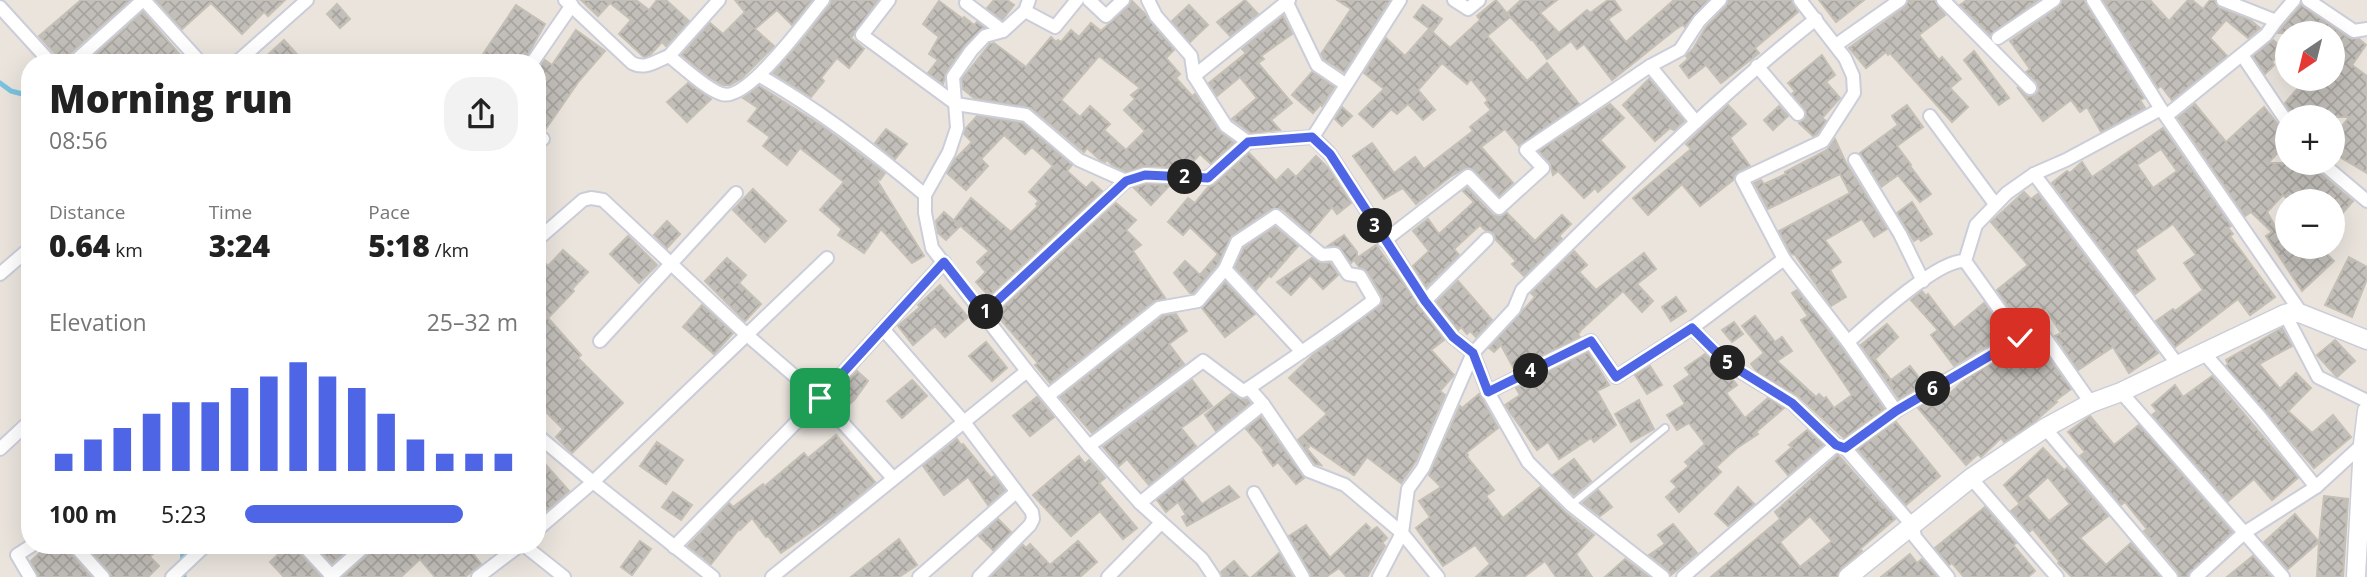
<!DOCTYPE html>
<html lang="en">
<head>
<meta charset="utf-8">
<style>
	body { margin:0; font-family:"Open Sans",sans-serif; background:#f2f2f2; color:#222; height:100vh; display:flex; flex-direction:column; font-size:26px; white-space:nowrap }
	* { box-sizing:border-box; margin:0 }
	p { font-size:23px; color:#767676 }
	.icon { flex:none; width:38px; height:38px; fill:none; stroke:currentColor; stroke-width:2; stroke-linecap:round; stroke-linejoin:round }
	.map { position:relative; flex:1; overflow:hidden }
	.details { position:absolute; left:21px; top:54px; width:525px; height:500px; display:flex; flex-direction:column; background:#fff; border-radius:28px; box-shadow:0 7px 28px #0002 }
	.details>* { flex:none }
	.needle { width:46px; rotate:215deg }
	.buttons { position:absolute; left:2275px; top:21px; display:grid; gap:14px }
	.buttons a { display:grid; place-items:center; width:70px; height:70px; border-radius:50%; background:#fff; box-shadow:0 7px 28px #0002; font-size:35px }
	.pin { position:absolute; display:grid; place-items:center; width:60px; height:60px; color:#fff; margin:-30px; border-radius:14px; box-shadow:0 4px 10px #0006 }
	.km { position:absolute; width:35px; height:35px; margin:-18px; border-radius:50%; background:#222; color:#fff; font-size:19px; line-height:35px; text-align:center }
	.round { display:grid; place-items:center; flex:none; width:74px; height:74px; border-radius:28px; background:#f2f2f2 }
	.headline { display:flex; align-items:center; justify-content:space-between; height:119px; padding:0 28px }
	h1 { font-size:38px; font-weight:800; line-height:52px }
	.stats { display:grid; grid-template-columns:repeat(3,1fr); gap:10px; height:119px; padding:7px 28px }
	.stats div { display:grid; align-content:center }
	.stats b { font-size:30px; font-weight:800 }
	.stats small { font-size:19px; font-weight:400 }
	.stats p { font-size:19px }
	.chart { height:196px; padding:14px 28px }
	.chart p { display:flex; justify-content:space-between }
	.chart svg { width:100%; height:126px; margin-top:7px; stroke:#4e65e6; stroke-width:6 }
	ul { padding:0 28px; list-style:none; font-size:23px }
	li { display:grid; grid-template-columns:112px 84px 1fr; align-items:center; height:52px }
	li i { height:18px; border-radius:9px; background:#4e65e6 }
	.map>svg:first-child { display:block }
</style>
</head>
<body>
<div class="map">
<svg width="2367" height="577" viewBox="0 0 2367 577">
	<defs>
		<pattern id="building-cross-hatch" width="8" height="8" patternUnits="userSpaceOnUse" patternTransform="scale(1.75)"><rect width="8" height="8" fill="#c2beb9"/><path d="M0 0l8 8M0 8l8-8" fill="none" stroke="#a7a39f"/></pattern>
	</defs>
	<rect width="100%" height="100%" fill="#eae4dd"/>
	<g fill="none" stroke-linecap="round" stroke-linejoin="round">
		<!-- stream -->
		<g stroke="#7ac3e1" stroke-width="5">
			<path d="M0,83l11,8 19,5"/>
			<path d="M182,546l2,31"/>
		</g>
	</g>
	<!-- building -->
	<g fill="url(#building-cross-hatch)" stroke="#c5c0b6" stroke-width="2" fill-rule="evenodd">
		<path d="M81,0h49l-63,56 -3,7 -25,-27z"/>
		<path d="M156,0h129l-17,16 -4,-4 -22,22 -31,-31 -29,26z"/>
		<path d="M581,0h55l13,10 8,-10h9l23,21 -23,25 -4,-4 -12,13 -6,2 -25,-23 12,-14 -21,-17 -12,13z"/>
		<path d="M735,0h77l-20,25 -15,-15 -22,19 19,17 -33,33 -11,6h-7l-16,-9 -25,-21 28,-32 13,11 22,-22z"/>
		<path d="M832,0h46l-27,38 13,11 -15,19 -12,-10 -16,20 3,3 -13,16 -38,-24 31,-35 26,-33z"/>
		<path d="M994,0h13l7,5 -12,15 -15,-12z"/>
		<path d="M1245,0l13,14 -28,22 -13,-14z"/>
		<path d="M1337,0h53l-46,72 -20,-13 -3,-5 30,-45z"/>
		<path d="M1496,0l14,17 -23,19 40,45 20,-18 32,41 -60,42 -14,-17 -24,18 32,36 -14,13 -25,-26 -7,-3 -17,10 -34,27 -13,-16 -19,11 -31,-43 19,-13 22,30 21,-16 9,12 49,-38 -3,-4 21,-17 -6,-7 3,-3 -17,-21 -4,5 -25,-21 -24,27 17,20 -12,10 -15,-16 -11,10 -6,-5 -18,18 -14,-13 25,-25 -20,-16 22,-35 19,18 24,-27 21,19 30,-28 -3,-4z"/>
		<path d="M1521,0h36l-17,13 19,20 28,-23 3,3 18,-13h6l7,10 -13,9 18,23 48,-42h34l-23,27 -2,-2 -7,4 -64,51 -28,-36 -7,5 -6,-8 -24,18 -15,-20 -1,1 -24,-27z"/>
		<path d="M1729,0h62l7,12 -43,36 4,5 -38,30 -15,-18 -17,13 -9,-12 8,-7 -2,-3 7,-7 13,-22 20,-21z"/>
		<path d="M1819,0h45l-28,22z"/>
		<path d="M1909,0h25l11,15 -26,20 20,25 3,-3 19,22 -11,9 18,19 -16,15 -62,-69 -2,2 -2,-3 -20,16 -17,-20 56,-41z"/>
		<path d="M1967,0h71l-48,35 -30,-30z"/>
		<path d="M2063,0h21l60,98 -4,2 5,8 -44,24 -14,-25 -7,5 -9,-12 -28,21 -26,-34 11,10 8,-2 3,-5 -2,-8 -11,-10 4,-3 -20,-28 49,-34z"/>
		<path d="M2103,0h47l19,21 19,-21h4l11,9 7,-9h4l5,8 31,12 10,8 -12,10 -22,-18 -16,18 17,18 -55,44 -11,-14 -3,2z"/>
		<path d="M939,1l24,18 1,-2 10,8 3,-3 7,5 -20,19 -18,26 -3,12 -15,-11 10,-13 -9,-6 10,-17 -16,-13z"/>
		<path d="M1132,1l13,13 29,36 -8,8 14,16 -4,4 16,18 3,-2 24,37 15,12 -23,21 -11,-10 -13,14 -42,-2 -18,6 -15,-7 -5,-5 -2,2 -5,-2 -13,-12 -3,4 -53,-44 -57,-10 -11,-9 -1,-10 28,-35 4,-1 32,24 25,-30 5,5 2,-2 3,2 10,-12 8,7 12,-14 10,8 28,-25zM1099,56l41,32 -9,7 4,4 -11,11 21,21 -19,19 -22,-20 6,-6 -20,-18 -10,11 -19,-17z"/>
		<path d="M337,4l13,15 -10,9 -13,-14z"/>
		<path d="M516,5l29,19 -22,39h-46z"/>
		<path d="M1189,5l19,20 -18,17 -18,-21z"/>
		<path d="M1423,5l19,14 -9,12 -19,-14z"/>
		<path d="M2301,5l48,33 10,1 7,6 -14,20 15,11v97l-34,-20v-15l16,-21h-55l-9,-14 21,-24h27v-46h-55z"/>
		<path d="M143,12l44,51h-101z"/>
		<path d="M1283,16l9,18 -31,22 3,3 -6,4 34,40 -21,17 9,10 -29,3 -19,-14 25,-21 -17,-21 -23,19 -8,-13 37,-30 -4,-4z"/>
		<path d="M576,30l29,21 -26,30 -34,49 -8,-4v-56l8,-10 7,5z"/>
		<path d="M284,40l21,23h-46z"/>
		<path d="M2273,40l11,9 -12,13 2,3 -9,9 -12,-18z"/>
		<path d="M1974,51l35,47 -10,7 -35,-45z"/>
		<path d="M1822,55l13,20 -9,7 14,16 -18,20 4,3 -9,13 -4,2 -14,-13 7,-5v-6l-14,-18 3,-3 -7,-8z"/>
		<path d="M1312,72l22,15 -12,19 -1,-2 -8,9 -21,-18z"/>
		<path d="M1649,79l35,42 -10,9 -4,-2 -15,13 -32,-36z"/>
		<path d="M688,83l23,16 -24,23 -20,-20z"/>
		<path d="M759,86l63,40 63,47 -5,7 -5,-3 49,79 -12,7 -31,-34 -17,24 -26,-18 4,-6 -22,-19 24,-28 -44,-34 -13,17 -24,-19 7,-9 -22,-16 10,-13 -15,-10z"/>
		<path d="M1610,104l14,14 -24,22 25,27 -27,25 -3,-4 -11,10 -26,-27 -5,4 -3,-12 -11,-12z"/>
		<path d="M2195,104l31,38 38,-35 16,20 7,4v12l-19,20h45l3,7 37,31 -20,23v-23h-43l-7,-6 -16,17 20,35h33l14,14 -32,30 -36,-55 6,-4 -21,-20 -6,4 -67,-98z"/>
		<path d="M1728,105l18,19 -16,14 20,28 -12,5 -5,9 -33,26 -18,-22 -34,31 -15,-17 58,-49 -5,-5z"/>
		<path d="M1907,105l16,22 -26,19 14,19 -1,1 21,28 -11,8 -22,-27 -17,12 -21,-34 38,-28 -6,-9z"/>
		<path d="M1779,106l9,10 -15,14 -9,-10z"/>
		<path d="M1342,107l10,9 -10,10 -7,-7z"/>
		<path d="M977,116l45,7 50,42 -5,6 19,17 6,-6 10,9 -113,105 -13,-14 10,-10 -9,-10 12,-11 -35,-31 17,-22 40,34 27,-26 -2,-2 3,-3 -10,-9 24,-26 -21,-19 -7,7 -21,-19 -23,24 7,7 -22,24 -19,-17 7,-13 18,-18 -8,-8 2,-6z"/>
		<path d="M2163,128l68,98 -3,2 5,6 -3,2 45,61 -25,18 -12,-16 -63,48 -19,-26 17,-12 2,2 28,-21 -19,-27 12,-8 -23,-31 -38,26 20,29 -20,15 -83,-111 15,-12 3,2 12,-11 10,15zM2161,149l16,22 -24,17 -16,-23z"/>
		<path d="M886,129l21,15 -12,15 -20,-16z"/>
		<path d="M1835,139l11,24 41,66 -13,8 -12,-18 -37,21 16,22 -11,8 16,27 -15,9 -36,-51 -4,-1 -12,-23 71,-38 -10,-19 -72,35 -14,-26 7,-3 3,4 22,-10 -1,-2 42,-22z"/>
		<path d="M1249,153l27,28 12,-12 8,8 20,-21 12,12 23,35 -14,11 -5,-7 -22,26 -28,-24h-11l-39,26 -14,29 -25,29h-3l-16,-20 11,-12 15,14 18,-21 -28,-27 -7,8 -15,-13 20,-24 7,5 13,-16 6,-2z"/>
		<path d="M1146,184l24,1 -19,20 -17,-17z"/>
		<path d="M1467,188l26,27 7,2 7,-4 28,28 27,-26 9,9 -12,12 3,3 -38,37 -12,-12 4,-3 -20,-21 -2,-7 -9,-3 -5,-5 -26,24 5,6 -33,32 -13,-21 16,-15 -16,-20 15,-12 11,15 35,-32 -11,-11z"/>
		<path d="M753,189l33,32 -21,21 -32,-32z"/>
		<path d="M2024,192l7,7 7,-5 120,159 -29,20 -16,-26 -35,23 -23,-34 6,-3 -15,-23 -25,15 -24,-35 31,-25 -37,-43z"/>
		<path d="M1912,202l20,32 -11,7 -2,-3 -5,3 -17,-28z"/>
		<path d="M1116,203l20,17 -10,10 15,15 -8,6 32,47 -11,3 -104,82 -15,-18 3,-2 -42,-49z"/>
		<path d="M944,212l16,14 -14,14 -8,-7 -2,-12z"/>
		<path d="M667,221l13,13 -13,14 -13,-13z"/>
		<path d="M1275,227l23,19 -27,31 -2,-2 -13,15 -21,-23 9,-19z"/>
		<path d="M1344,235l13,17v5l-6,6 -12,-16 -11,-1z"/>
		<path d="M628,236l29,29 -18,18 -29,-29z"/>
		<path d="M1376,245l68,95 -13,10 23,25 -14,16 5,4 -29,66 -15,22 -34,-26 -13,18 -51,-35 6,7 -2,2 14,16 -6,-1 -17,-24 29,-26 -38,-36 24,-23 69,-51v-8l-14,-24 -9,-5 -5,-7z"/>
		<path d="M563,250l25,22 -16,17 2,2 -26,27 33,37 -3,3 45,45 -51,50 -16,-16 7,-8 -26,-26v-148l11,11z"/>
		<path d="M1574,251l13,14 -8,7 17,18 48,-37 12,16 -19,15 16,17 -11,11 -19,-21 -42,39 -3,5 2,2 -66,32 -13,-24 -7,7 -5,-4 46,-51 -4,-4z"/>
		<path d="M2349,257l18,10v12l-15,38 -27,-12z"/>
		<path d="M727,258l19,17 -7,8 22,21 -16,17 -40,-40z"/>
		<path d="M1312,258l10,6 8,-1 8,12 -15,14 -13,-14 -19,20 -14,-13z"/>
		<path d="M1458,281l34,39 -16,17 -6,-6 -3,3 -6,-7 -3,3 -21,-28z"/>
		<path d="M1225,282l30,32 -30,23 -23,-29z"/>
		<path d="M940,285l28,32 -23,20 -10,-11 -22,19 -15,-19 22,-19 -2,-2z"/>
		<path d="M1797,290l44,57 43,62 -40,29 -46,-42 -41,-24 -6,-8 13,-11 -22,-27 13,-10 20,26 7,-5 10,14 -15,10 39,36 3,-3 5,5 2,-2 8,11 18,-13 -51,-75 7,-4 -16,-23z"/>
		<path d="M1922,291l4,5 2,-2 26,34 30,-25 23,31 -53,32 -23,-31 7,-5 -27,-30z"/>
		<path d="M1676,297l10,14 -15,10 -9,-14z"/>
		<path d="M702,305l31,28 -19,21 -31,-27z"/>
		<path d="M1176,314l11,17 -18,13 15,20 -92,69 -32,-36 103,-81z"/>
		<path d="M1734,322l9,12 -11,8 -10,-12z"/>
		<path d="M1887,324l11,13 -23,22 16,21 19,-14 14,18 -25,15 -38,-54z"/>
		<path d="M2282,328l10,18 -33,18 21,25 16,-16 15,15 -23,23 24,22 21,-18 18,22 -37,31 -88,-102 2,-2 -2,-4z"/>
		<path d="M2031,340l7,7 2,-1 31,43 -16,12 2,1 -23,20 -30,20 -3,-4 -20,19 -3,-3 -12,11 -48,-57 16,-10 5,6 25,-24z"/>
		<path d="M2335,340l20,21 -18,16 -20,-22z"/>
		<path d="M986,342l21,26 -15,13 -23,-25z"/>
		<path d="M1588,352l21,33 -12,6 19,34 -22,17 -3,-4 -32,21 -11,-17 -11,8 -32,-45 15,-10 -4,-7z"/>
		<path d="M1705,354l14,14 11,8 7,9 -11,8 19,25 23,-20 16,10 -28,24 2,2 -21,14 -21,19 5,5 -42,40 -13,-15 11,-10 -6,-6 18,-15 -4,-4 20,-18 -16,-21 -12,7 -10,-15 18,-11 -11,-18 16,-11 -5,-7z"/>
		<path d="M1650,366l12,19 -15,9 -12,-19z"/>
		<path d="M857,371l11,10 -13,18 -12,11 -11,-12z"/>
		<path d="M2212,376l86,102 -26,22 -18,-21 -26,22 -76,-86 5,-4 -5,-6 23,-20 8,12z"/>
		<path d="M912,380l15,16 -25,22 -15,-17z"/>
		<path d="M1192,380l20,26 -31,22 15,18 -47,39 -22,-26 -8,7 -16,-19z"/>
		<path d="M1232,393l10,7 5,-1 3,4 -34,28 -11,-16z"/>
		<path d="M1479,394l19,34 -32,25 2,2 -1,2 27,33 -8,6 17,22 37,-31 25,25 29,23 -18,19 16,23h-36l-11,-16 -21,16h-48l14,-13 -15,-19 -32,21 -27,-38 14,-11 -11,-16 22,-14 -12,-12 31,-69 2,2z"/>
		<path d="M1037,397l17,20 -24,19 -17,-20z"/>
		<path d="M1639,400l15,29 -23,13 -16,-28z"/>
		<path d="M2090,416l24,29 25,-20 93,107 -46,45h-6l-2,-6 -34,-40 3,-2 -22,-27 -4,3 -41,-49 5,-4 -17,-20z"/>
		<path d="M1261,417l43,61 -8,6 -18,-22 -5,4 -10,-14 1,-2 -18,-21z"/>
		<path d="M1896,422l44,54 -34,29 -48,-56z"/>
		<path d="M1807,430l16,15 -35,30 -12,-14 16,-14 -3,-2z"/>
		<path d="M836,435l39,47 -36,30 -58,41 -13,-17 -2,1 -14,-19 -12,12 -1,-1 -28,35 -23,-18 41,-43 4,4 30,-23 2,2 39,-33 4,5z"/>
		<path d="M957,439l4,6 2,-1 28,34 3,-2 11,14 -17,15 -20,-28 -24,18 -21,-29z"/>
		<path d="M657,442l26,18 -17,24 -26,-18z"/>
		<path d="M2043,448l21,22 3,-2 41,48 -28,22 26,27 25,-22 29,34h-88l-14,-14 1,-2 -26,-32 -4,3 -18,-21 17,-14 21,24 21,-17 -22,-27 -29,26 -15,-18z"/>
		<path d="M537,455l32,36 -32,27z"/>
		<path d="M1838,455l57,64 -35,30 2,2 -21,17 -4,9h-126l69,-58 -5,-7zM1810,516l22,25 -32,26 -20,-25z"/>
		<path d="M1079,456l6,8 4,-4 16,18 -6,5 38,45 -14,11 -23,-28 -29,25 -38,-41z"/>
		<path d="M1574,459l17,22 -17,14 -21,-20z"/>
		<path d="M1183,479l19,25 27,-18 10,11 -52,29 -5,-9 4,-2 -8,-13 -12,10 -9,-12z"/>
		<path d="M1738,487l16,17 -26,22 -13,-12z"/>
		<path d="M1598,490l14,17 -12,9 -17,-13z"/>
		<path d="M673,492l19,13 -11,15 -19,-13z"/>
		<path d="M2324,496l24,3 -5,78 -26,-1 2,-34 -31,27 -24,-27 31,-28 24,28z"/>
		<path d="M1985,507l31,36 -3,2 22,26 -7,6h-64l-12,-14 -3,2 -14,-17z"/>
		<path d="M998,519l13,13 -18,18 -14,-14z"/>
		<path d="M1366,524l4,4 -4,6 11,-7 10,11 -5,5 3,3 -18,31h-20l-8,-9 -13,9h-14l-23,-41 17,-11 24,33z"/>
		<path d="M1673,524l24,29 -26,22 -3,-5 -19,-15 16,-11 -7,-9z"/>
		<path d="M899,539l18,26 -18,12h-48z"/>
		<path d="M640,541l11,8 -19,26 -11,-8z"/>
		<path d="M1078,541l19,21 -17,15h-89l32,-32 3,3 4,-4 20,21z"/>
		<path d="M47,546h19l3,6 22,25h-52l-8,-16z"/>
		<path d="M87,546h73l-10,11 9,9 -11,11h-36l-3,-6z"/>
		<path d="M287,546h8l3,6 23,25h-37l-14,-15z"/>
		<path d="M316,546h36l-20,17z"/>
		<path d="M374,546h93l14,18 -16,13h-30l-15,-18 -19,18h-58l28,-24z"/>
		<path d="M1279,553l14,24h-41z"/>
		<path d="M1910,554l7,9 5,-4 14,17 -55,1z"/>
		<path d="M2253,556l18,21h-44z"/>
		<path d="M1625,559l24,18h-44z"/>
		<path d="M1234,561l14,16h-25l-2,-5z"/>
	</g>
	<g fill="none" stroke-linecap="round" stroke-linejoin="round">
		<!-- service casing -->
		<g stroke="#cbcdd9" stroke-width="10">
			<path id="service" d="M1571,505l94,-77"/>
		</g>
		<!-- minor casing -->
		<g stroke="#cbcdd9" stroke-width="16">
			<g id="minor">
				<path d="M144,0l57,63"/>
				<path d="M565,0l67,63c13,7 24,-2 37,-7 14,11 37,33 53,38 25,9 85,-75 101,-94"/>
				<path d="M889,0l-27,35 94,69 70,11 53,45 47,21 19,-6 63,3 40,-36"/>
				<path d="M1029,0l-4,11 -22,20 -18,5 -14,15 -18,26 4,51 -8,24 -24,43v18l7,35 95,123 62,75 51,57 62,56 12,18"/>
				<path d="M1089,0l17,16 17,-16"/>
				<path d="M1148,0l8,16 35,40 3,20 32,50 22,16 65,-5 17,17 95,147 28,36 20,16 15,39 40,70 43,43 92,72"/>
				<path d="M1454,0l14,9 11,-9"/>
				<path d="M1943,0l87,88"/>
				<path d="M2093,0l68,109 141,205"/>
				<path d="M2223,0l53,21 18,-21"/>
				<path d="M2308,0l46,31 13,-2"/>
				<path d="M966,3l37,28"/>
				<path d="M1287,3l30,62 28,19"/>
				<path d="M0,7l51,56"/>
				<path d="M1025,11l30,16 22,-27"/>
				<path d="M1998,38l56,-38"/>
				<path d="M1836,45l64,-45"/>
				<path d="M2242,55l45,67"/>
				<path d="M669,56l50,-56"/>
				<path d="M73,63l70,-63"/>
				<path d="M236,63l71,-63"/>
				<path d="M532,63l40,-58"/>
				<path d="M1650,66l46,56"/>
				<path d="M1757,66l41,48"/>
				<path d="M760,76c59,34 112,74 165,119"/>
				<path d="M1194,76l95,-76"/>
				<path d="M1930,116l65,88"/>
				<path d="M2166,116l100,-81 10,-14"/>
				<path d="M537,135l6,4"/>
				<path d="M1313,137l87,-137"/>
				<path d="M1855,160l45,74 23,47"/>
				<path d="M2322,163l45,38"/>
				<path d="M2034,174l144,191"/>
				<path d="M537,240l46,-40 8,-2 12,2 144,135 73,63 73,80"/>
				<path d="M1384,241l84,-65 31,32 44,-40 -17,-18 124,-84 30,-16 19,-29 21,-21"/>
				<path d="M1784,259l-42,-80 81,-38 31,-48 -1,-17 -8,-18 -45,-58"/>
				<path d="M1965,261l55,77"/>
				<path d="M0,274l30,-26"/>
				<path d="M1425,301l62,-62"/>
				<path d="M984,313l142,-132"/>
				<path d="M2285,314l33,63 49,24"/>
				<path d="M1692,328l33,34 67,41 44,42 9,3 68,78 2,11 33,40"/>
				<path d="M883,329l81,93 68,90 1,7 -3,6 -51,52"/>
				<path d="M600,341l136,-148"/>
				<path d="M1848,342c22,-20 90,-83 117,-81l11,-36 31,-32 27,-19 32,-14 95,-51"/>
				<path d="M2203,352l57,65 56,70"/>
				<path d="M1488,392l103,-51 25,36 76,-49 92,-69 64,83 48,69"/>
				<path d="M2121,392l162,185"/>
				<path d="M1049,395l110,-87 39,-7 27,-32"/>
				<path d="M1263,404l-14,-16c42,-29 85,-57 125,-88l-14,-24 -12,-2 -13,-20 -13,1 -46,-39 -39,26 -12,27 77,83"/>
				<path d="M2045,428l126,149"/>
				<path d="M537,435l56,47 120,95"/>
				<path d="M1089,446l114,-85 40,30 6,-3"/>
				<path d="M1845,448l51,-37 141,-85 54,77"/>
				<path d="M0,449l30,-28"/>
				<path d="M1971,478l86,99"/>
				<path d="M1254,493l49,84"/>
				<path d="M1140,503l123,-99 46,67 36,14 57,48 36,44"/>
				<path d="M537,530l56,-48 234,-224"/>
				<path d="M75,546l28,31"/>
				<path d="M304,546l28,30"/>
				<path d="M525,546l39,31"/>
				<path d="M674,547l146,-149 124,-136"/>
				<path d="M30,577l-13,-22 14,-9"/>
				<path d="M172,577l33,-31"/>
				<path d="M330,577l35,-31"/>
				<path d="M478,577l41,-31"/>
				<path d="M772,577l255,-206"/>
				<path d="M919,577l96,-84"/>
				<path d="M1108,577l53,-54"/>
				<path d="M1379,577l23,-44 6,-44 15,-21 50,-115 41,-44 8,-19c95,-93 189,-188 294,-271"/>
				<path d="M1683,577l153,-132"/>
				<path d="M2196,577l48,-44 72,-46 47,-43"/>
			</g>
		</g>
		<!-- secondary casing -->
		<g stroke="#cbcdd9" stroke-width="21">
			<g id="secondary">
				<path d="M1848,577l123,-99 74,-50 46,-25 30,-11 164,-78 7,-2 10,2 65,26"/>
				<path d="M2356,577l7,-133 4,-33"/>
			</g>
		</g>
		<!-- service -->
		<use href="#service" stroke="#fff" stroke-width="6"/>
		<!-- minor -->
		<use href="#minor" stroke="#fff" stroke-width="12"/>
		<!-- secondary -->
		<use href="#secondary" stroke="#fff" stroke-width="18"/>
	</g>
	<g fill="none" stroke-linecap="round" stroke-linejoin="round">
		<!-- route casing -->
		<g stroke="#fff" stroke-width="14">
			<path id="route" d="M820,398l124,-136 40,51 142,-132 19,-6 63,3 40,-36 64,-5 18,17 95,147 28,36 20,16 15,39 103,-51 25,36 76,-49 34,34 66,41 44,42 9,3 51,-37 124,-73"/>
		</g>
		<!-- route -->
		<use href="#route" stroke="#4e65e6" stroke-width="9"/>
	</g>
</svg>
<div class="buttons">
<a><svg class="needle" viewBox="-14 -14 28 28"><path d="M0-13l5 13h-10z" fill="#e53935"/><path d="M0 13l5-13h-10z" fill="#767676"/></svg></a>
<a>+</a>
<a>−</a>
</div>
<div class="pin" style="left:820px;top:398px;background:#1e9e55"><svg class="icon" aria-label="arrive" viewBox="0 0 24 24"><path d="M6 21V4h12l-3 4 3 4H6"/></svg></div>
<div class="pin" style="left:2020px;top:338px;background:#d93025"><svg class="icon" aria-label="check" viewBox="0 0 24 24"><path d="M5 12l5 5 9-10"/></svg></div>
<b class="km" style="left:986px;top:312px">1</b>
<b class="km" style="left:1185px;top:177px">2</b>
<b class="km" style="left:1375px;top:226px">3</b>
<b class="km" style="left:1531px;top:371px">4</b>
<b class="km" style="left:1728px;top:363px">5</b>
<b class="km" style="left:1933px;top:389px">6</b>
<section class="details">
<div class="headline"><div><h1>Morning run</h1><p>08:56</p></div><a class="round"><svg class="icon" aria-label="share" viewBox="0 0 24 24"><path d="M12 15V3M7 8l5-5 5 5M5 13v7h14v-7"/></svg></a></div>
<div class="stats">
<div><p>Distance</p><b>0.64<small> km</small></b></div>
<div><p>Time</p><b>3:24</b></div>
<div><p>Pace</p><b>5:18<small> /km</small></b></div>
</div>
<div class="chart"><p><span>Elevation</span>25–32 m</p>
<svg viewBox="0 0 160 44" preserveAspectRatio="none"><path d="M5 44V38M15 44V33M25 44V29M35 44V24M45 44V20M55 44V20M65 44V15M75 44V11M85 44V6M95 44V11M105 44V15M115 44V24M125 44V33M135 44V38M145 44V38M155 44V38"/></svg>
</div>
<ul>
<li><b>100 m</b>5:23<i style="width:80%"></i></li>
</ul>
</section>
</div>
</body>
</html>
